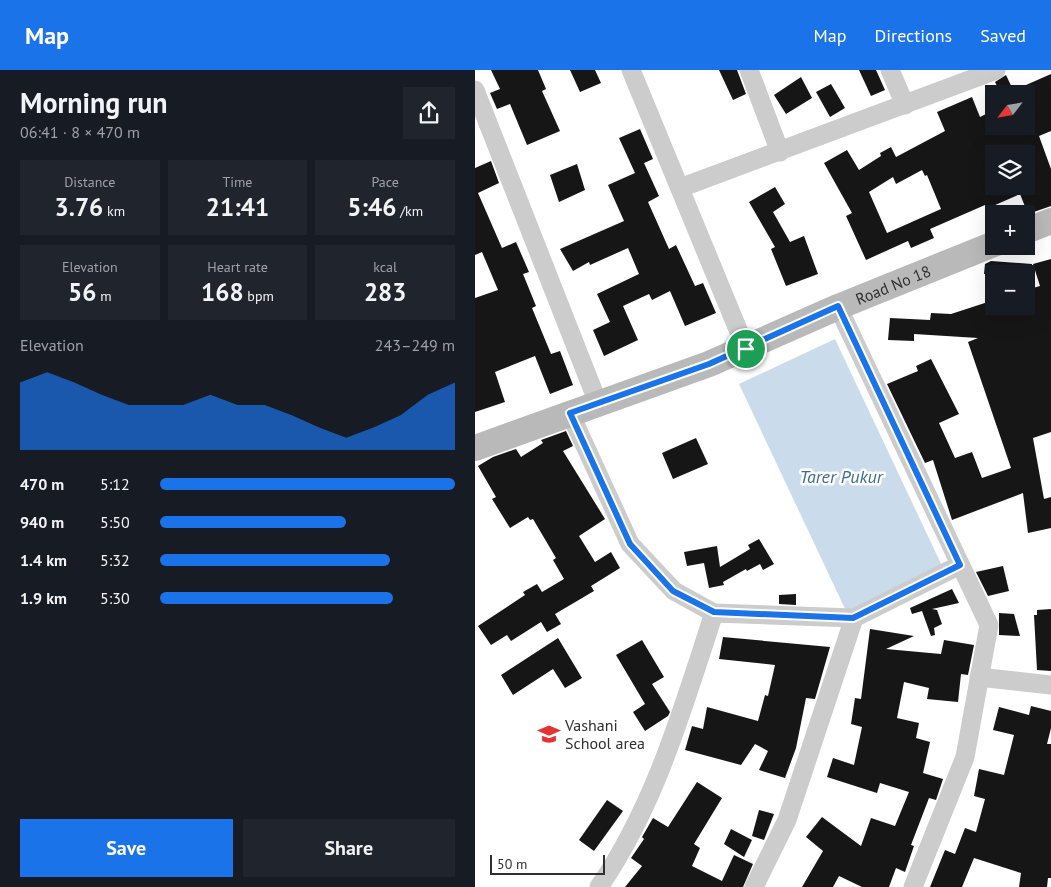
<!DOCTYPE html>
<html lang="en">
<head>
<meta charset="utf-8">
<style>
	body { margin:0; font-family:"PT Sans",sans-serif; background:#20242c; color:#f1f3f6; height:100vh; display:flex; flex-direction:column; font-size:19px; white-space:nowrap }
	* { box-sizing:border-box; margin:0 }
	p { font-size:16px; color:#9ea1a6 }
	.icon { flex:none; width:28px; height:28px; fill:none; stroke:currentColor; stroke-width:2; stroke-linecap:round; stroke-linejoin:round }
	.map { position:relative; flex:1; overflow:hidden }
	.panel { display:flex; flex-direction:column; background:#171b24; width:475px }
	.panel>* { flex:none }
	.needle { width:32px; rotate:239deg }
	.buttons { position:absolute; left:510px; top:15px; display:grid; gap:10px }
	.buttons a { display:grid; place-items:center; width:50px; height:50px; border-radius:0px; background:#171b24; box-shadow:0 5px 20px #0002; font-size:25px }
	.scale { position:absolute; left:15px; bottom:12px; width:115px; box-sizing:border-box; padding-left:5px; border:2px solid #2f2f2f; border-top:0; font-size:14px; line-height:18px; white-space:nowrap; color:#2f2f2f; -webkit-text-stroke:4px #fff; paint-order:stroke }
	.pin { position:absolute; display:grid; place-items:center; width:42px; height:42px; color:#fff; margin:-21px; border:2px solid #fff; border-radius:50%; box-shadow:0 1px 5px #0007 }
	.round { display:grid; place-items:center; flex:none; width:52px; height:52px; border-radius:0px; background:#20242c }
	.summary { display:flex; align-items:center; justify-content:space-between; height:85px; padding:0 20px }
	h1 { font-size:28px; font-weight:700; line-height:38px }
	.figures { display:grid; grid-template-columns:repeat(3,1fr); gap:8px; height:85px; padding:5px 20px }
	.figures div { display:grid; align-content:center; border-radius:0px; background:#20242c; text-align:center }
	.figures b { font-size:25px; font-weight:700 }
	.figures small { font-size:14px; font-weight:400 }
	.figures p { font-size:14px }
	.chart { height:140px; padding:10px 20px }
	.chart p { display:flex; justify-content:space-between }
	.chart svg { width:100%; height:90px; margin-top:5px; fill:#1a73e8; opacity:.7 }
	.primary-button { display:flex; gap:10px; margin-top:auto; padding:10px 20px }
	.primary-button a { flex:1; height:58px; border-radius:0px; background:#1a73e8; color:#fff; font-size:20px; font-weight:700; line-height:58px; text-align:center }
	.primary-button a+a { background:#20242c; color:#f1f3f6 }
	ul { padding:0 20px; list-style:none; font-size:16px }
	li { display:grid; grid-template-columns:80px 60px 1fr; align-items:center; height:38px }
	li i { height:12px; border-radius:6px; background:#1a73e8 }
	header { display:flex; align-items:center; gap:30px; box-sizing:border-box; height:70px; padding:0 25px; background:#1a73e8; color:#fff }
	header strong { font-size:24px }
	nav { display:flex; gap:28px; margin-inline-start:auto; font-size:18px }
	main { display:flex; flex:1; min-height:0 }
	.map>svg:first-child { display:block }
</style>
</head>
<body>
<header>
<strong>Map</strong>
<nav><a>Map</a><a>Directions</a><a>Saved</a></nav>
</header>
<main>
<section class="panel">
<div class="summary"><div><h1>Morning run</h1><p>06:41 · 8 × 470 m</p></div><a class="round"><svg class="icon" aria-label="share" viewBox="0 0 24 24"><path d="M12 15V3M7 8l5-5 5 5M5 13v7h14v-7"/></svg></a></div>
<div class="figures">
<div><p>Distance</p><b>3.76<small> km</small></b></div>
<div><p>Time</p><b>21:41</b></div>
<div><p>Pace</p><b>5:46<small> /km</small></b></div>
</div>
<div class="figures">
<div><p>Elevation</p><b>56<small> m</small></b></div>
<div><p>Heart rate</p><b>168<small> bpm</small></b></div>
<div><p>kcal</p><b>283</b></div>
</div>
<div class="chart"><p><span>Elevation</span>243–249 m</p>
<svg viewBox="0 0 160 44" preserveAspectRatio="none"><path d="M0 44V11L10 6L20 11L30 17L40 22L50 22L60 22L70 17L80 22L90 22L100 27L110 33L120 38L130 33L140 27L150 17L160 11V44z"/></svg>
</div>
<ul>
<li><b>470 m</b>5:12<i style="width:100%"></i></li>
<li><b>940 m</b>5:50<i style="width:63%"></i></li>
<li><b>1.4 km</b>5:32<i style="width:78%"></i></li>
<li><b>1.9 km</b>5:30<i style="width:79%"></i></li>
</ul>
<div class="primary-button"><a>Save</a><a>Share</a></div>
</section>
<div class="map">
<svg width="576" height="817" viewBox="0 0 576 817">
	<rect width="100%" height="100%" fill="#fff"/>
	<!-- water -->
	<path fill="#cadcec" d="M360,269l108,229 -96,45 -108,-229z"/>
	<!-- building -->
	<g fill="#161616" fill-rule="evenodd">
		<path d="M16,0h47l8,19 -4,2 18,40 -33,14 -17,-41 -13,5 -7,-16 10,-4z"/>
		<path d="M95,0h25l6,13 -21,9z"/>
		<path d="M244,0h18l9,24 -13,6z"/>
		<path d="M384,0h17l9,20 -14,6z"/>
		<path d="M576,4v57l-12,5 12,33v37l-23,8 -8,-20 -34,15 -1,-4 -55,24 4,9 -23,10 -3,-7 -42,19 -20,-44 6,-3 -28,-50 23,-13 12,20 22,-14 -1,-3 11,-6 5,10 49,-26 -8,-19 35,-15 8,20 14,-7v16h32v-41zM519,84h32v32h-32zM447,100l3,6 2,-1 14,34 -54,24 -18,-41 24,-15 3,7z"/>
		<path d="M531,5l9,19h-14l-6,-12z"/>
		<path d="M326,7l11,21 -26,16 -12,-19z"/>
		<path d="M356,14l14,24 -15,9 -14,-25z"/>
		<path d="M165,59l13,30 -9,4 15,33 -11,6 21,47 7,-4 19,41 8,-3 13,30 -31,13 -15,-35 -18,9 -3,-6 -26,12 15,34 -34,16 -11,-26 17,-8 -13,-28 42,-20 -11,-26 -38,17 -1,-3 -16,9 -13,-22 64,-28 -16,-36 27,-12 -16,-35z"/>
		<path d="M16,91l8,22 -21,10 24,55 14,-6 13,30 -6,2 13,32 -4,2 19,46 9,-3 13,34 -23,9 -15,-38 -40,16 10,30 -30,10v-114l23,-8 -16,-38 -7,3v-87z"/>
		<path d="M102,94l8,26 -26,12 -9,-27z"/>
		<path d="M300,117l10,17 -12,8 17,30 14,-6 14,38 -32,12 -15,-37 4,-2 -26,-45z"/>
		<path d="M576,189v173l-18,6 11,61 7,-2v31l-23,5 -5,-40 -71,27 -19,-60 -8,3 -38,-79 31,-13 -2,-5 15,-7 28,55 -20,9 16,35 17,-6 10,26 29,-10 -43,-126 10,-4 -64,-4v7l-26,-1 2,-22 40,2 1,-7 20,1 43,-14v6h32v-16l14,-4 -7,-22z"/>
		<path d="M516,191l41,3v10h-48l1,-10z"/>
		<path d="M91,361l7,15 -10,5 42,68 -26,17 16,26 16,-10 9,16 -29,18 3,5 -39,23 6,10 -14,8 -6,-10 -30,19 -4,-6 -16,10 -13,-19 47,-31 -2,-3 14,-8 5,8 22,-13 -11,-19 3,-2 -23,-39 -3,1 -2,-3 -18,11 -18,-29 4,-2 -18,-31 15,-9 23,-8 5,8 22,-14 -2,-3z"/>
		<path d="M221,368l12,26 -35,15 -11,-26z"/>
		<path d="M284,469l15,25 -11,6 -3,-6 -13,7 -1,-2 -23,13 1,3 -15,3 -5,-25 -17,3 -3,-14 33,-6 3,21 30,-18 -2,-4z"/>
		<path d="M528,496l6,25 -21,5 -12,-24z"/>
		<path d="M477,519l7,14 -27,6 5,1 5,14 -8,4 1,7 -4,1 -9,-25 -10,3 -2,-6z"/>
		<path d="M321,524v11l-17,-1v-9z"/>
		<path d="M576,539v62l-14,-1 -3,-55h3v-5z"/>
		<path d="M524,543l15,1 6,22 -21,-1z"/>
		<path d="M395,559l44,7 -28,13 55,5 3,-14 30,5 -6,30 -7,-1 -3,28 -31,-3 2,-11 -25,-6 -7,36 22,5 -3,15 14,4 -7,31 20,6 -7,21 -7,-2 -18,47 3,1 -9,26 -9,-4 -7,19h-27l-23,-11 -6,11h-31l21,-36 -17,-14 16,-20 39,29 10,-28 24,8 14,-34 -29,-9 -3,10 -50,-16 6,-19 21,7 8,-38 -11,-3 4,-26 6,1z"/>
		<path d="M248,567l107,10 -15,52 -9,-1 -10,50 -11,30 -26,-8 9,-19 -13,-7 -14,21 -56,-15 7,-24 11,3 4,-22 51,14 7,-26 3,1 7,-31 -56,-6z"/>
		<path d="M83,568l24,40 -17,10 -12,-19 -40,26 -12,-20z"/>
		<path d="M167,570l22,37 -12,7 18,28 -2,4 -23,15 -12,-19 12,-8 -29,-49z"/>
		<path d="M556,636l20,5v17l-4,16h4v134h-3l-1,9h-28l2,-14 -47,-15 -12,29h-32l15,-37 10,4 10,-26 11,4 9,-33 -11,-3 5,-27 25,6 10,-40 -21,-5 6,-23 30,8z"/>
		<path d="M222,712l25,16 -28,46 6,4 -8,18 30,15 12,-26 19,9 -10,23h-118l17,-21 -11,-8 13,-19 -2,-2 11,-19 15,9z"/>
		<path d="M132,730l16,11 -29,40 -15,-11z"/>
		<path d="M284,740l15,4 -10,26 -12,-4z"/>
		<path d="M256,759l21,11 -8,17 -20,-13z"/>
	</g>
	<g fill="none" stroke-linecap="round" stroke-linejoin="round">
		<!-- street -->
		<g stroke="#ccc" stroke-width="19">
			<path d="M156,0l115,279"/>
			<path d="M274,0l31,82"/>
			<path d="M415,0l15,35"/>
			<path d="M0,20l123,313"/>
			<path d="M205,118l316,-118"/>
			<path d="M363,237l151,318 -24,132 -52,130"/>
			<path d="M95,343l60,131 44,47 40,22 140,5 106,-53"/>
			<path d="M504,607l72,8"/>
			<path d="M124,817c57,-83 84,-180 115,-274"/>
			<path d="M279,817l33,-67 67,-202"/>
		</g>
		<!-- secondary -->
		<g stroke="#b9b9b9" stroke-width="26">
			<path d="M551,161l25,-10"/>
			<path id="s1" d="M0,378l234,-84 129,-57 156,-63"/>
		</g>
	</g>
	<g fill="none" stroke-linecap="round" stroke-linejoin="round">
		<!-- route casing -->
		<g stroke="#fff" stroke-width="10">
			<path id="route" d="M363,236l122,259 -107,53 -139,-6 -41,-21 -43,-47 -60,-131 139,-49z"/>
		</g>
		<!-- route -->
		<use href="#route" stroke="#1a73e8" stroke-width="6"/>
	</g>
	<!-- icons -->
	<defs>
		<g id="school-bare" transform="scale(1.725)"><path d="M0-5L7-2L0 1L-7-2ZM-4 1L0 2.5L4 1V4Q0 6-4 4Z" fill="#e63232" stroke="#fff" stroke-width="2.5" paint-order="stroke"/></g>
	</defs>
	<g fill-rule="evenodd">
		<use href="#school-bare" x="74" y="664"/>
	</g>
	<g text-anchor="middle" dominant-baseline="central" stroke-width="5" stroke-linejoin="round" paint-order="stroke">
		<!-- street labels -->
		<g font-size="16" fill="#2f2f2f" stroke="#fff">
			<text stroke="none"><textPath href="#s1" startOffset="449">Road No 18</textPath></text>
		</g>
		<!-- poi labels -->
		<g font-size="16" fill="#2f2f2f" stroke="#fff" text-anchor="start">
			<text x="90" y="655">Vashani<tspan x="90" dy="18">School area</tspan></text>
		</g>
		<!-- water labels -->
		<g font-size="18" font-style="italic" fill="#3c6b92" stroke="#fff">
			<text x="366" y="406">Tarer Pukur</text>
		</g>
	</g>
</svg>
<div class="buttons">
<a><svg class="needle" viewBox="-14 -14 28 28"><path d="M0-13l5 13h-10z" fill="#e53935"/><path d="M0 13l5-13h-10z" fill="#9ea1a6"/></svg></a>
<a><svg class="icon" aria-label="layers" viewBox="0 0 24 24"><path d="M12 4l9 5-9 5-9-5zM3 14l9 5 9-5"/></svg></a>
<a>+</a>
<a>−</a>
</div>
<div class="scale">50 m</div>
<div class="pin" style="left:271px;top:279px;background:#1e9e55"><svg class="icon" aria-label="arrive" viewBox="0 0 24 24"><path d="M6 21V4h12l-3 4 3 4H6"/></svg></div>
</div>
</main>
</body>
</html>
